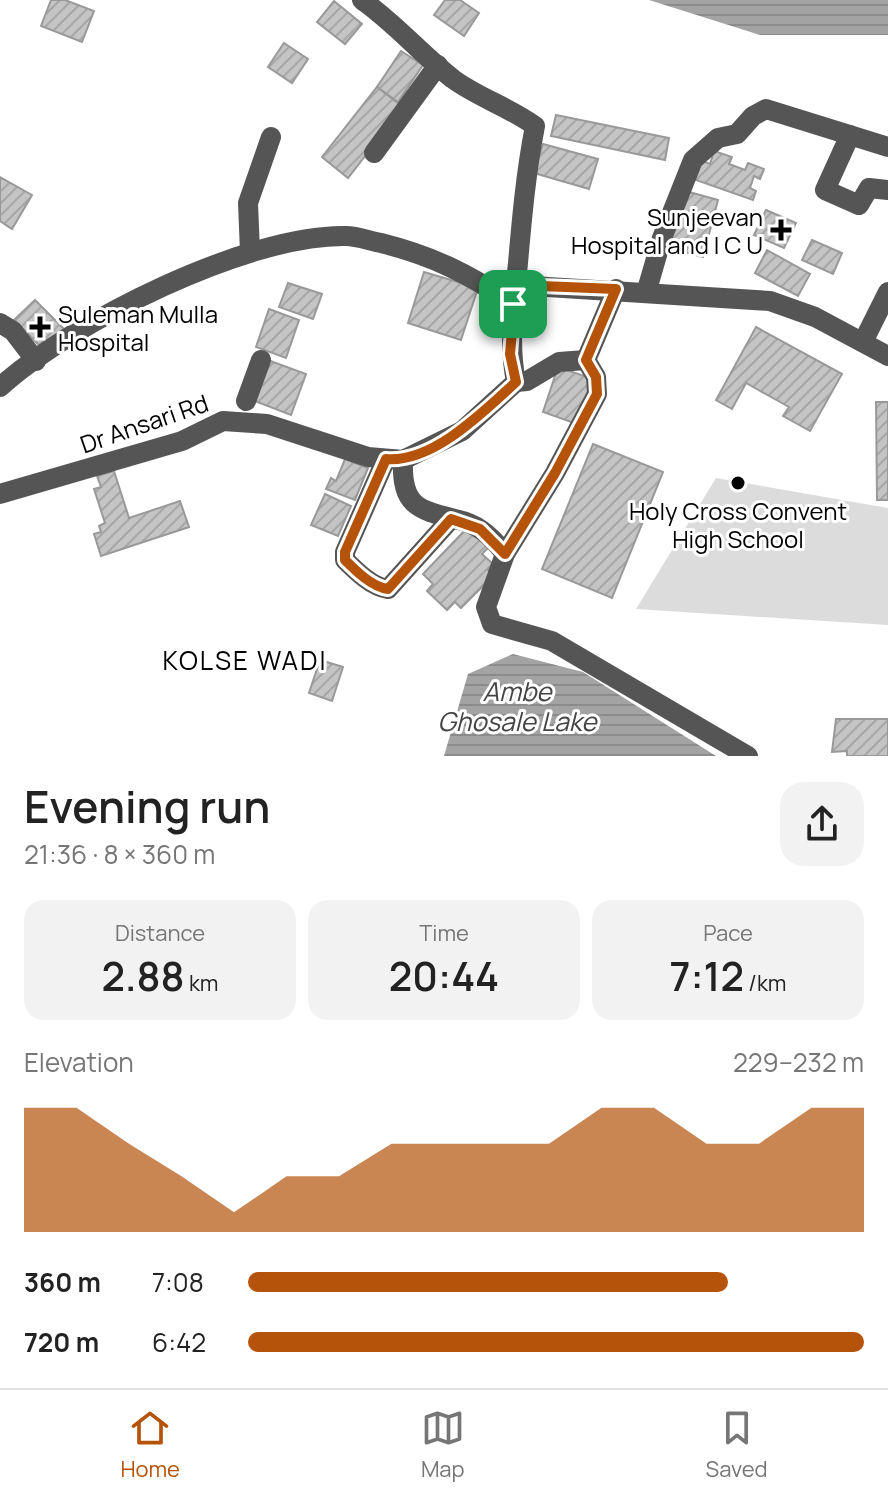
<!DOCTYPE html>
<html lang="en">
<head>
<meta charset="utf-8">
<style>
	body { margin:0; font-family:Manrope,sans-serif; background:#f2f2f2; color:#222; height:100vh; display:flex; flex-direction:column; font-size:30px; white-space:nowrap }
	* { box-sizing:border-box; margin:0 }
	p { font-size:26px; color:#767676 }
	.icon { flex:none; width:44px; height:44px; fill:none; stroke:currentColor; stroke-width:2; stroke-linecap:round; stroke-linejoin:round }
	.map { position:relative; height:756px; overflow:hidden }
	.sheet { display:flex; flex-direction:column; background:#fff; flex:1 }
	.sheet>* { flex:none }
	.pin { position:absolute; display:grid; place-items:center; width:68px; height:68px; color:#fff; margin:-34px; border-radius:16px; box-shadow:0 4px 12px #0006 }
	.round { display:grid; place-items:center; flex:none; width:84px; height:84px; border-radius:24px; background:#f2f2f2 }
	.overview { display:flex; align-items:center; justify-content:space-between; height:136px; padding:0 24px }
	h1 { font-size:44px; font-weight:600; line-height:60px }
	.stats { display:grid; grid-template-columns:repeat(3,1fr); gap:12px; height:136px; padding:8px 24px }
	.stats div { display:grid; align-content:center; border-radius:20px; background:#f2f2f2; text-align:center }
	.stats b { font-size:40px; font-weight:600 }
	.stats small { font-size:22px; font-weight:400 }
	.stats p { font-size:22px }
	.chart { height:224px; padding:16px 24px }
	.chart p { display:flex; justify-content:space-between }
	.chart svg { width:100%; height:144px; margin-top:8px; fill:#b45309; opacity:.7 }
	ul { padding:0 24px; list-style:none; font-size:26px }
	li { display:grid; grid-template-columns:128px 96px 1fr; align-items:center; height:60px }
	li i { height:20px; border-radius:10px; background:#b45309 }
	.menu { display:flex; justify-content:space-around; align-items:center; height:112px; border-top:2px solid #e0e0e0; background:#fff; font-size:22px; color:#767676 }
	.menu a { display:grid; justify-items:center; gap:4px }
	.menu .selected { color:#b45309 }
	.map>svg:first-child { display:block }
</style>
</head>
<body>
<div class="map">
<svg width="888" height="756" viewBox="0 0 888 756">
	<defs>
		<pattern id="water-rules" width="6" height="5" patternUnits="userSpaceOnUse" patternTransform="scale(2)"><rect width="6" height="5" fill="#a3a3a3"/><path d="M0 2.5h6" fill="none" stroke="#8b8b8b"/></pattern>
		<pattern id="building-hatch" width="6" height="6" patternUnits="userSpaceOnUse" patternTransform="scale(2)"><rect width="6" height="6" fill="#c4c4c4"/><path d="M-1 1l2-2M0 6l6-6M5 7l2-2" fill="none" stroke="#a7a7a7"/></pattern>
	</defs>
	<rect width="100%" height="100%" fill="#fff"/>
	<!-- green -->
	<path fill="#dcdcdc" d="M716,478l172,30v117l-252,-16z"/>
	<!-- water -->
	<g fill="url(#water-rules)">
		<path d="M649,0h239v35h-128z"/>
		<path d="M513,654l70,18 133,84h-272l24,-82z"/>
	</g>
	<!-- building -->
	<g fill="url(#building-hatch)" stroke="#999" stroke-width="2">
		<path d="M51,0h14l29,11 -12,31 -41,-16z"/>
		<path d="M445,0h15l19,13 -15,23 -30,-21z"/>
		<path d="M334,1l28,23 -17,20 -28,-22z"/>
		<path d="M284,43l24,16 -16,24 -24,-16z"/>
		<path d="M401,51l22,14 -25,37 -21,-15z"/>
		<path d="M377,87l26,20 -55,71 -26,-21z"/>
		<path d="M556,115l113,23 -4,22 -114,-24z"/>
		<path d="M543,144l55,15 -9,30 -55,-16z"/>
		<path d="M714,151l18,6 -3,7 16,6 3,-7 16,6 -4,10 -6,-3 -4,12 6,3 -3,9 -60,-21 7,-19 10,4z"/>
		<path d="M0,177l32,18 -20,34 -12,-8z"/>
		<path d="M682,190l36,10 -15,57 -36,-10z"/>
		<path d="M766,210l30,13 -12,25 -30,-13z"/>
		<path d="M812,240l30,13 -9,21 -31,-14z"/>
		<path d="M767,250l43,24 -12,22 -43,-23z"/>
		<path d="M424,272l54,16 -17,52 -53,-17z"/>
		<path d="M288,283l34,11 -9,25 -34,-12z"/>
		<path d="M35,300l31,31 -21,20 -31,-31z"/>
		<path d="M269,309l30,11 -13,38 -30,-11z"/>
		<path d="M756,327l86,47 -32,57 -27,-15 6,-9 -43,-24 -14,26 -16,-9z"/>
		<path d="M265,359l41,15 -15,41 -41,-16z"/>
		<path d="M558,367l35,12 -16,45 -34,-12z"/>
		<path d="M876,402h12v98h-11z"/>
		<path d="M593,444l70,28 -51,126 -70,-29z"/>
		<path d="M345,459l23,9 -13,32 -29,-11 5,-11 5,3z"/>
		<path d="M114,471l15,47 51,-17 9,26 -88,29 -7,-22 7,-2 -2,-6 6,-3 -11,-34 7,-2 -4,-11z"/>
		<path d="M325,494l26,12 -13,30 -27,-11z"/>
		<path d="M468,527l21,20 -7,7 11,10 -5,6 5,6 -32,32 -6,-6 -8,8 -20,-19 6,-7 -10,-10z"/>
		<path d="M320,660l23,7 -11,34 -23,-8z"/>
		<path d="M836,719h52v37h-41v-5l-15,1z"/>
	</g>
	<g fill="none" stroke-linecap="round" stroke-linejoin="round">
		<!-- minor -->
		<g stroke="#555" stroke-width="20">
			<path d="M850,135l-25,55 34,15 10,-17 19,2"/>
			<path d="M374,153l64,-88"/>
			<path d="M250,252l-2,-49 23,-66"/>
			<path d="M516,285l254,16 45,16 73,39"/>
			<path d="M616,289l-30,71 10,17 1,17 -42,79 -50,81 -19,53 6,17 60,17 196,115"/>
			<path d="M646,293l16,-55 31,-78 25,-22 19,-4 16,-18 13,-7 122,38"/>
			<path d="M0,323l13,8 23,30"/>
			<path d="M863,342l25,-50"/>
			<path d="M516,382l11,-1 32,-19 27,-2"/>
			<path d="M0,387c72,-65 248,-153 346,-151 11,0 24,5 35,7 52,13 88,31 132,61"/>
			<path d="M246,401l15,-41"/>
			<path d="M386,459l-41,93v8c11,11 27,27 43,29l63,-70"/>
			<path d="M403,460c-2,48 17,50 56,60 19,4 35,19 46,34"/>
			<path d="M0,494l182,-53 41,-20 44,3 101,33 35,3 59,-29 54,-49c-8,-40 -2,-78 2,-119 4,-46 8,-91 17,-137 -26,-19 -56,-28 -82,-47 -32,-25 -58,-56 -91,-79"/>
		</g>
	</g>
	<g fill="none" stroke-linecap="round" stroke-linejoin="round">
		<!-- route casing -->
		<g stroke="#fff" stroke-width="16">
			<path id="route" d="M516,285l100,4 -30,71 10,17 1,17 -42,79 -50,81 -25,-25 -29,-10 -63,70c-16,-2 -32,-18 -43,-29v-8l41,-93c47,4 97,-47 130,-77l-6,-28z"/>
		</g>
		<!-- route -->
		<use href="#route" stroke="#b45309" stroke-width="10"/>
	</g>
	<!-- markers -->
	<g fill="#000" stroke="#fff" stroke-width="3">
		<path d="M777 218h8v8h8v8h-8v8h-8v-8h-8v-8h8z"/>
		<path d="M36 315h8v8h8v8h-8v8h-8v-8h-8v-8h8z"/>
		<circle cx="738" cy="483" r="8"/>
	</g>
	<g text-anchor="middle" dominant-baseline="central" stroke-width="6" stroke-linejoin="round" paint-order="stroke">
		<!-- poi labels -->
		<g font-size="24" fill="#000" stroke="#fff" text-anchor="end">
			<text x="763" y="216">Sunjeevan<tspan x="763" dy="28">Hospital and I C U</tspan></text>
			<text x="58" y="313" text-anchor="start">Suleman Mulla<tspan x="58" dy="28">Hospital</tspan></text>
			<text x="738" y="510" text-anchor="middle">Holy Cross Convent<tspan x="738" dy="28">High School</tspan></text>
		</g>
		<!-- street labels -->
		<g font-size="24" fill="#000" stroke="#fff">
			<text transform="translate(144 423) rotate(-19)">Dr Ansari Rd</text>
		</g>
		<!-- neighbourhood labels -->
		<g font-size="26" letter-spacing="2" fill="#000" stroke="#fff">
			<text x="245" y="660">KOLSE WADI</text>
		</g>
		<!-- water labels -->
		<g font-size="26" font-style="italic" fill="#444" stroke="#fff">
			<text x="517" y="691">Ambe<tspan x="517" dy="30">Ghosale Lake</tspan></text>
		</g>
	</g>
</svg>
<div class="pin" style="left:513px;top:304px;background:#1e9e55"><svg class="icon" aria-label="arrive" viewBox="0 0 24 24"><path d="M6 21V4h12l-3 4 3 4H6"/></svg></div>
</div>
<section class="sheet">
<div class="overview"><div><h1>Evening run</h1><p>21:36 · 8 × 360 m</p></div><a class="round"><svg class="icon" aria-label="share" viewBox="0 0 24 24"><path d="M12 15V3M7 8l5-5 5 5M5 13v7h14v-7"/></svg></a></div>
<div class="stats">
<div><p>Distance</p><b>2.88<small> km</small></b></div>
<div><p>Time</p><b>20:44</b></div>
<div><p>Pace</p><b>7:12<small> /km</small></b></div>
</div>
<div class="chart"><p><span>Elevation</span>229–232 m</p>
<svg viewBox="0 0 160 44" preserveAspectRatio="none"><path d="M0 44V6L10 6L20 17L30 27L40 38L50 27L60 27L70 17L80 17L90 17L100 17L110 6L120 6L130 17L140 17L150 6L160 6V44z"/></svg>
</div>
<ul>
<li><b>360 m</b>7:08<i style="width:78%"></i></li>
<li><b>720 m</b>6:42<i style="width:100%"></i></li>
</ul>
</section>
<nav class="menu">
<a class="selected"><svg class="icon" aria-label="home" viewBox="0 0 24 24"><path d="M3 11l9-7 9 7M6 9v11h12V9"/></svg>Home</a>
<a><svg class="icon" aria-label="map" viewBox="0 0 24 24"><path d="M3 6l6-2 6 2 6-2v14l-6 2-6-2-6 2zM9 4v14M15 6v14"/></svg>Map</a>
<a><svg class="icon" aria-label="saved" viewBox="0 0 24 24"><path d="M7 4h10v16l-5-4-5 4z"/></svg>Saved</a>
</nav>
</body>
</html>
